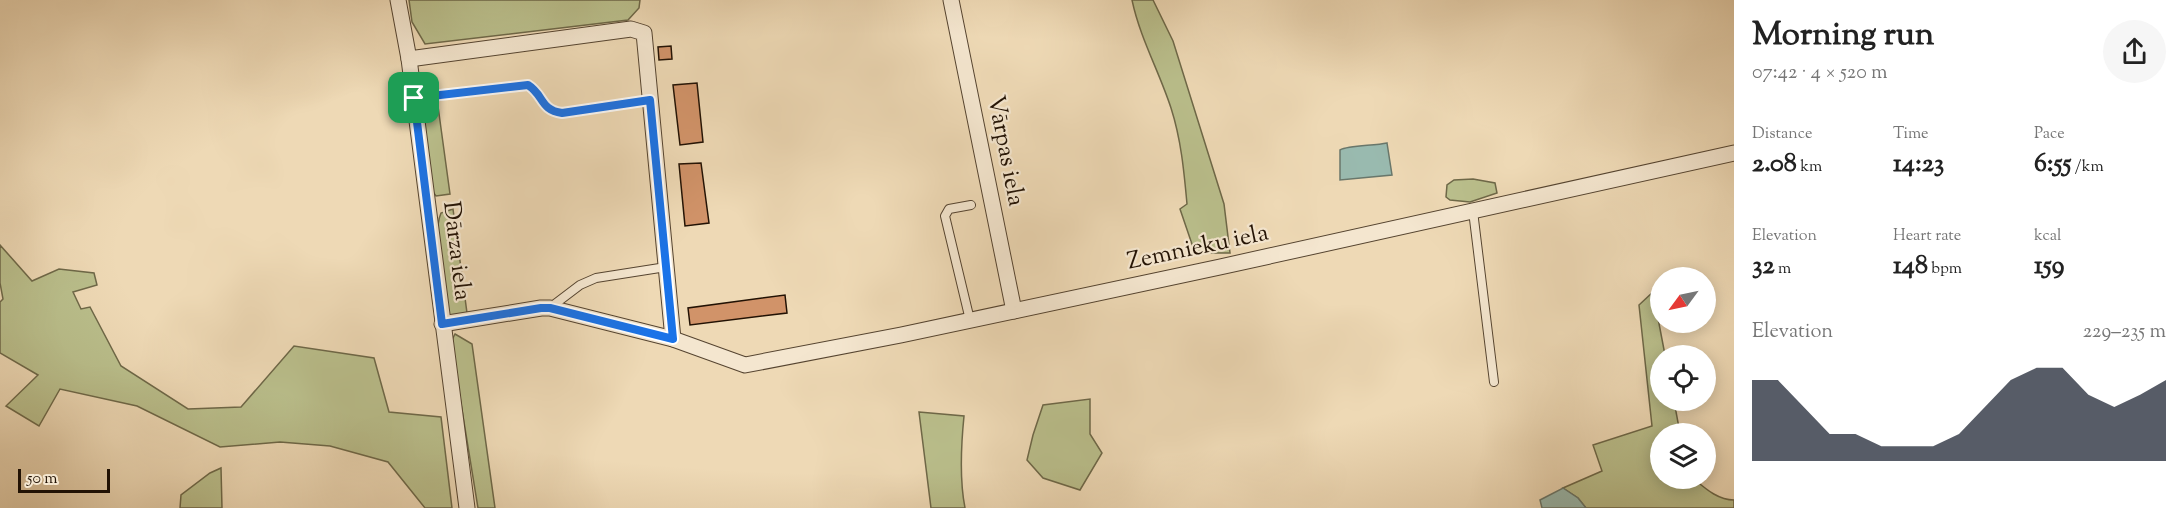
<!DOCTYPE html>
<html lang="en">
<head>
<meta charset="utf-8">
<style>
	body { margin:0; font-family:"Sorts Mill Goudy",serif; background:#f6f6f6; color:#222; height:100vh; display:flex; flex-direction:column; font-size:22px; white-space:nowrap }
	* { box-sizing:border-box; margin:0 }
	p { font-size:20px; color:#767676 }
	.icon { flex:none; width:33px; height:33px; fill:none; stroke:currentColor; stroke-width:2; stroke-linecap:round; stroke-linejoin:round }
	.map { position:relative; flex:1; overflow:hidden }
	.panel { display:flex; flex-direction:column; background:#fff; width:450px }
	.panel>* { flex:none }
	.needle { width:39px; rotate:237deg }
	.tools { position:absolute; left:1650px; top:267px; display:grid; gap:12px }
	.tools a { display:grid; place-items:center; width:66px; height:66px; border-radius:50%; background:#fff; box-shadow:0 3px 15px #0003; font-size:30px }
	.scale { position:absolute; left:18px; bottom:15px; width:92px; box-sizing:border-box; padding-left:6px; border:3px solid #221204; border-top:0; font-size:16px; line-height:21px; white-space:nowrap; color:#221204; -webkit-text-stroke:4px #f4e6cf; paint-order:stroke }
	.pin { position:absolute; display:grid; place-items:center; width:51px; height:51px; color:#fff; margin:-26px; border-radius:12px; box-shadow:0 3px 9px #0006 }
	.round { display:grid; place-items:center; flex:none; width:63px; height:63px; border-radius:32px; background:#f6f6f6 }
	.overview { display:flex; align-items:center; justify-content:space-between; height:102px; padding:0 18px }
	h1 { font-size:33px; font-weight:700; line-height:45px }
	.metrics { display:grid; grid-template-columns:repeat(3,1fr); gap:9px; height:102px; padding:6px 18px }
	.metrics div { display:grid; align-content:center }
	.metrics b { font-size:26px; font-weight:700 }
	.metrics small { font-size:16px; font-weight:400 }
	.metrics p { font-size:16px }
	.chart { height:168px; padding:12px 18px }
	.chart p { display:flex; justify-content:space-between }
	.chart svg { width:100%; height:108px; margin-top:6px; fill:#111827; opacity:.7 }
	main { display:flex; flex:1; min-height:0 }
	.map>svg:first-child { display:block }
</style>
</head>
<body>
<main>
<div class="map">
<svg width="1734" height="508" viewBox="0 0 1734 508">
	<rect width="100%" height="100%" fill="#eed9b5"/>
	<filter id="stains"><feTurbulence type="fractalNoise" baseFrequency=".00333" numOctaves="4"/><feColorMatrix values="0 0 0 0 .2 0 0 0 0 .09 0 0 0 0 .02 0 0 0 .5 -.17"/></filter>
	<radialGradient id="worn" r=".72"><stop offset=".6" stop-color="#630" stop-opacity="0"/><stop offset="1" stop-color="#630" stop-opacity=".3"/></radialGradient>
	<!-- green -->
	<g fill="#babf8c" stroke="#6e6848" stroke-width="1.5">
		<path d="M409,0h231l-1,8 -11,12 -203,24 -13,-22z"/>
		<path d="M1132,0h21l20,41 51,163 6,49h-35l-15,-44 7,-5c-3,-33 -6,-65 -16,-96 -12,-37 -31,-70 -39,-108z"/>
		<path d="M437,99l13,95 -14,2 -6,-8 -10,-88z"/>
		<path d="M1473,179l22,4 2,10 -27,9 -20,-2 -4,-3 1,-12 7,-5z"/>
		<path d="M453,209l14,104 -19,5c-4,-27 -17,-81 -7,-105z"/>
		<path d="M0,245l32,36 27,-12 35,4 3,12 -24,7 8,17 9,-2 31,59 67,43 53,-2 53,-61 80,12 15,54 52,5 11,91h-27l-37,-46 -58,-16 -50,-4 -60,5 -83,-41 -77,-17 -21,37 -33,-20 32,-31 -38,-22v-51l3,-3 -3,-16z"/>
		<path d="M1653,292l12,63 -5,1v44l14,1 6,32 -20,1v44l34,1c12,10 24,21 40,21v8h-148l-8,-10 -15,-10 39,-17 -9,-26 59,-19 -13,-121z"/>
		<path d="M455,334l17,10 23,164h-17l-27,-166z"/>
		<path d="M1090,399v35l12,19 -22,37 -37,-12 -16,-18 6,-25 10,-30z"/>
		<path d="M919,412l45,4c-3,30 -5,62 1,92h-34z"/>
		<path d="M221,468l1,40h-42l1,-13 29,-22z"/>
	</g>
	<!-- water -->
	<g fill="#99baaf" stroke="#69776b" stroke-width="1.5">
		<path d="M1387,143l5,32 -52,5v-30c9,-5 34,-4 47,-7z"/>
		<path d="M1563,488l15,10 8,10h-44l-2,-8z"/>
	</g>
	<!-- building -->
	<g fill="#d19369" stroke="#221204" stroke-width="1.5">
		<path d="M671,46l1,13 -13,1 -1,-13z"/>
		<path d="M697,83l6,59 -23,3 -7,-60z"/>
		<path d="M701,163l8,60 -24,3 -6,-62z"/>
		<path d="M785,295l2,18 -97,12 -2,-17z"/>
	</g>
	<g fill="none" stroke-linecap="round" stroke-linejoin="round">
		<!-- service casing -->
		<g stroke="#554430" stroke-width="10">
			<g id="service">
				<path d="M414,98l114,-13c16,10 11,25 35,28l87,-13"/>
				<path d="M1473,211l21,171"/>
				<path d="M551,307l29,-22 16,-7 70,-11"/>
				<path d="M970,320l-25,-104 4,-7 22,-4"/>
			</g>
		</g>
		<!-- minor casing -->
		<g stroke="#554430" stroke-width="17">
			<g id="minor">
				<path d="M398,0l11,59 58,449"/>
				<path d="M951,0l63,311"/>
				<path d="M409,59l222,-30 13,4 29,306"/>
				<path d="M442,324l99,-16h9l123,31 72,26 156,-30 319,-68 514,-114"/>
			</g>
		</g>
		<!-- service -->
		<use href="#service" stroke="#f4e6cf" stroke-width="8"/>
		<!-- minor -->
		<use href="#minor" stroke="#f4e6cf" stroke-width="15"/>
	</g>
	<g fill="none" stroke-linecap="round" stroke-linejoin="round">
		<!-- route casing -->
		<g stroke="#fff" stroke-width="12">
			<path id="route" d="M528,85c16,10 12,25 34,28l88,-13 23,239 -123,-31h-9l-99,16 -28,-226z"/>
		</g>
		<!-- route -->
		<use href="#route" stroke="#1a73e8" stroke-width="8"/>
	</g>
	<g text-anchor="middle" dominant-baseline="central" stroke-width="4.5" stroke-linejoin="round" paint-order="stroke">
		<!-- street labels -->
		<g font-size="24" fill="#221204" stroke="#f4e6cf">
			<text transform="translate(1005 151) rotate(79)">Vārpas iela</text>
			<text transform="translate(1198 248) rotate(-12)">Zemnieku iela</text>
			<text transform="translate(456 251) rotate(83)">Dārza iela</text>
		</g>
	</g>
	<rect width="100%" height="100%" filter="url(#stains)"/>
	<rect width="100%" height="100%" fill="url(#worn)"/>
</svg>
<div class="tools">
<a><svg class="needle" viewBox="-14 -14 28 28"><path d="M0-13l5 13h-10z" fill="#e53935"/><path d="M0 13l5-13h-10z" fill="#767676"/></svg></a>
<a><svg class="icon" aria-label="locate" viewBox="0 0 24 24"><circle cx="12" cy="12" r="6"/><path d="M12 2v4M12 18v4M2 12h4M18 12h4"/></svg></a>
<a><svg class="icon" aria-label="layers" viewBox="0 0 24 24"><path d="M12 4l9 5-9 5-9-5zM3 14l9 5 9-5"/></svg></a>
</div>
<div class="scale">50 m</div>
<div class="pin" style="left:414px;top:98px;background:#1e9e55"><svg class="icon" aria-label="arrive" viewBox="0 0 24 24"><path d="M6 21V4h12l-3 4 3 4H6"/></svg></div>
</div>
<section class="panel">
<div class="overview"><div><h1>Morning run</h1><p>07:42 · 4 × 520 m</p></div><a class="round"><svg class="icon" aria-label="share" viewBox="0 0 24 24"><path d="M12 15V3M7 8l5-5 5 5M5 13v7h14v-7"/></svg></a></div>
<div class="metrics">
<div><p>Distance</p><b>2.08<small> km</small></b></div>
<div><p>Time</p><b>14:23</b></div>
<div><p>Pace</p><b>6:55<small> /km</small></b></div>
</div>
<div class="metrics">
<div><p>Elevation</p><b>32<small> m</small></b></div>
<div><p>Heart rate</p><b>148<small> bpm</small></b></div>
<div><p>kcal</p><b>159</b></div>
</div>
<div class="chart"><p><span>Elevation</span>229–235 m</p>
<svg viewBox="0 0 160 44" preserveAspectRatio="none"><path d="M0 44V11L10 11L20 22L30 33L40 33L50 38L60 38L70 38L80 33L90 22L100 11L110 6L120 6L130 17L140 22L150 17L160 11V44z"/></svg>
</div>
</section>
</main>
</body>
</html>
